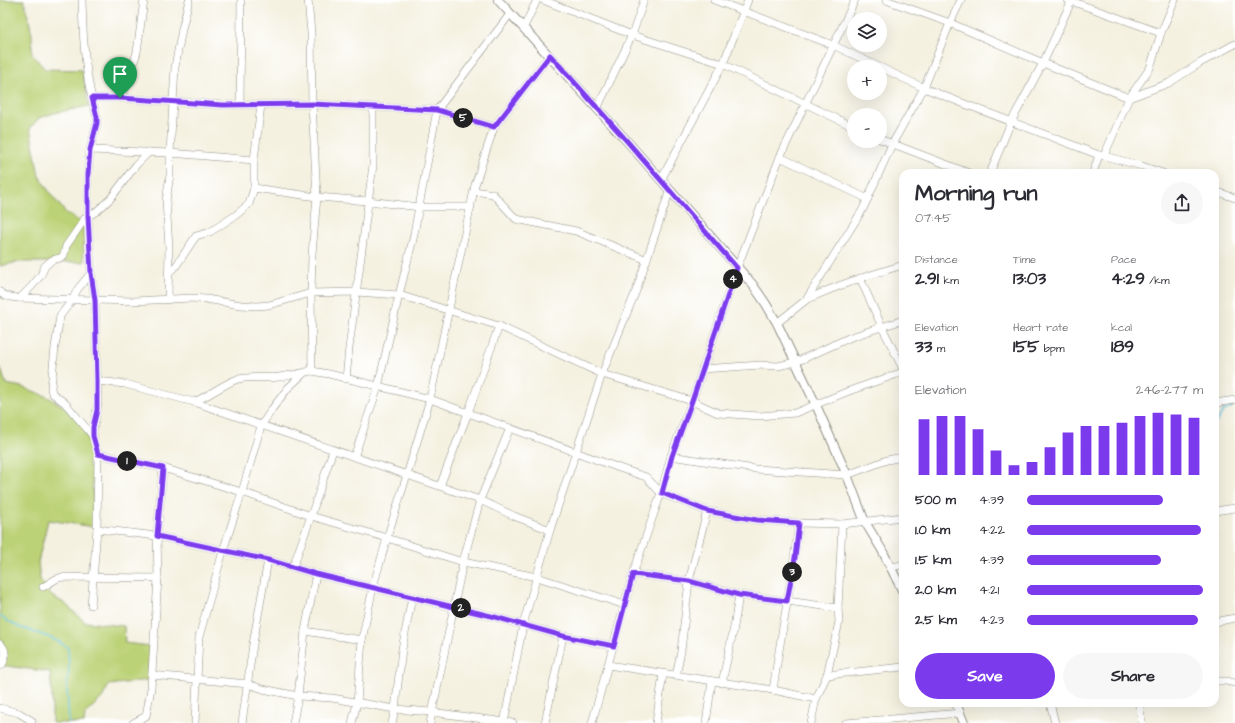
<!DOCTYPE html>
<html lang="en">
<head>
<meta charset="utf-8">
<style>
	body { margin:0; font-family:"Architects Daughter",sans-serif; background:#f7f7f7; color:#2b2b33; height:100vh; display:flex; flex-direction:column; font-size:15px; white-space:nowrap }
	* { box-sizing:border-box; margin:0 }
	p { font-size:13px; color:#7c7c81 }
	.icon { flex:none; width:22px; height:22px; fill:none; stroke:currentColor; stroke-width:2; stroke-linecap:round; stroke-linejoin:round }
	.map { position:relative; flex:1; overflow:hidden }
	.details { position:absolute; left:899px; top:169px; width:320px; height:538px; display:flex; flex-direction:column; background:#fff; border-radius:12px; box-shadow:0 4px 16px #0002 }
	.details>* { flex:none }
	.controls { position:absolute; left:847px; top:12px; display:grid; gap:8px }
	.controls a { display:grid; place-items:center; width:40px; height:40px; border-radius:50%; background:#fff; box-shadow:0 4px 16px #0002; font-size:20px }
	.pin { position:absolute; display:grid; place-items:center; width:34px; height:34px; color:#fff; margin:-41px -17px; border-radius:50% 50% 50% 0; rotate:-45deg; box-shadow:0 0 4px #0007 }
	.pin .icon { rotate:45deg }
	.km { position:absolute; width:20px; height:20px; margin:-10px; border-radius:50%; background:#222; color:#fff; font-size:11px; line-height:20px; text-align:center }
	.round { display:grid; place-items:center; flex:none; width:42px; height:42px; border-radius:21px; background:#f7f7f7 }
	.overview { display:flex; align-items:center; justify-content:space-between; height:68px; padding:0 16px }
	h1 { font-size:22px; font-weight:800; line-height:30px }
	.figures { display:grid; grid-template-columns:repeat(3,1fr); gap:6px; height:68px; padding:4px 16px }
	.figures div { display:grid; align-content:center }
	.figures b { font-size:17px; font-weight:800 }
	.figures small { font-size:11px; font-weight:400 }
	.figures p { font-size:11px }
	.chart { height:112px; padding:8px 16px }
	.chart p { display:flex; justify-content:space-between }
	.chart svg { width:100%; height:72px; margin-top:4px; stroke:#7c3aed; stroke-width:6 }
	.primary-button { display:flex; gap:8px; margin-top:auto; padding:8px 16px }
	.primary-button a { flex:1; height:46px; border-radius:24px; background:#7c3aed; color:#fff; font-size:16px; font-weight:800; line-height:46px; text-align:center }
	.primary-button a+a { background:#f7f7f7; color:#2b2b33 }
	ul { padding:0 16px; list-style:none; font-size:13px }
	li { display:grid; grid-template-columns:64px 48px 1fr; align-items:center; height:30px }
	li i { height:10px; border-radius:5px; background:#7c3aed }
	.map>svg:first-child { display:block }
</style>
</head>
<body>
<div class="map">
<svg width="1235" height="723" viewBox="0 0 1235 723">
	<rect width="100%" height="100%" fill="#fff"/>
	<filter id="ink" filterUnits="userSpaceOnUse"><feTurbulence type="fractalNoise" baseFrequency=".025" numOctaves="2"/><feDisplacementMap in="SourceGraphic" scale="8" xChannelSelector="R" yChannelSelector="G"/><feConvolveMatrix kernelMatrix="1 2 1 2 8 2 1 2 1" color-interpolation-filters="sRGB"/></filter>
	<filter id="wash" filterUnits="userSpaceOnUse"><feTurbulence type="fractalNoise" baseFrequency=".012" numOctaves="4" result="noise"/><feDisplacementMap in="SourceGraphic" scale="16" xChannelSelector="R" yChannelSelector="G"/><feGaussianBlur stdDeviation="0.9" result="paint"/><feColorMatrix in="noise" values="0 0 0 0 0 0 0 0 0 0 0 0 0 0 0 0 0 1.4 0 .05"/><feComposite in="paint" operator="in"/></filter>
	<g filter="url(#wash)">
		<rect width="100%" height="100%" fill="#f4f1e0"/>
		<!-- green -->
		<g fill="#bbd276" stroke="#737e50">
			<path d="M0,0h24l8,34v20l13,15 37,1 7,36 -35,7 -15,5 -9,10 9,48 13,20 15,18 16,9 1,39h-66l-18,4z"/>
			<path d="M0,366l6,18 16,3 24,9 17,10 20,19 8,21 3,81 -46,-7 -10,42 2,17 10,16 14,8 21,19 39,4 1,17 25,3 -2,34 -39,5 -7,13 -17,16 -1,9h-32v-27l-2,-24 -50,-7z"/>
		</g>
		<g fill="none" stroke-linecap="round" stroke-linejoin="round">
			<!-- stream -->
			<g stroke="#60c5de" stroke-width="1.5">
				<path d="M1215,424l8,-13 7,-3 5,-5"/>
				<path d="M0,616c6,4 13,8 19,11 17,6 35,10 49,21l1,17 -2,23 2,35"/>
			</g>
		</g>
	</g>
	<g filter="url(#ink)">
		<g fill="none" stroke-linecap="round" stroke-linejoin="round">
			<!-- minor casing -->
			<g stroke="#908e86" stroke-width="8">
				<g id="minor">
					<path d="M82,0c1,40 3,79 15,117v6l-7,27 -2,24v42l3,57 4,27 3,103 -5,28 1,11 4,12 -1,75 -6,76"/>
					<path d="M308,0l3,33 1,71 5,93 -5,57 -1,39 1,78"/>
					<path d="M543,0l89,35 91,29 131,63"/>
					<path d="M714,0l119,45 91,43 33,13 142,54"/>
					<path d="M886,0l64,23 93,40 86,35 21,-30 11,-35 14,-33"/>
					<path d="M1068,0l93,33"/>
					<path d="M524,27l13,-27"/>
					<path d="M93,98h27l103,7 89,-1 125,6 57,17"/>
					<path d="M120,98l7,-14 10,-32 7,-52"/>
					<path d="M240,105l1,-105"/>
					<path d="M597,109l35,-74 12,-35"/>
					<path d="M880,139l89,34"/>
					<path d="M90,150l80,3 84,7"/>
					<path d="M1104,156l38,10 21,7"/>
					<path d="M780,157l88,42"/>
					<path d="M990,173l21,-51 32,-59 29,-63"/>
					<path d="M1093,173l6,-18 5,1 25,-58 40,-15 31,-20 35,-19"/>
					<path d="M661,180l62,-116 25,-64"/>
					<path d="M254,188l63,9 51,4 52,6h51"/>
					<path d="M474,191l19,3 23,25 60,12 71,29"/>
					<path d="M1215,191l20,7"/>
					<path d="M169,272l7,-6 20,-30 14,-4 26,-17 13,-11 5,-16v-28l7,-55"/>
					<path d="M91,273l-14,17 -4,9 -13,17 -5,31 -4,41 1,5 13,10 28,33"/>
					<path d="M860,278l22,49 21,42"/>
					<path d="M0,292c4,5 11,5 17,6l117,3 57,-3 15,1 35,6 16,1 12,-1 42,-12 45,-1 43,3 100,31 103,48 90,27 26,12 41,3 36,-3 54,-22 54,-19"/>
					<path d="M20,298l12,-12 9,-11 4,-9 7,-6 8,-2 4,-3 2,-9 16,-23 3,-5 12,-7 14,-13 25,-33 13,-13"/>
					<path d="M168,300l1,-53 -3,-46 4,-26v-22l3,-51 2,-35 7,-38 7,-29"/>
					<path d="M806,300c31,-15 64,-25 97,-35"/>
					<path d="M777,323l29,-23 57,-91 29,-65 32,-56 26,-65 11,-23"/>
					<path d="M702,369l59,-4 17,1 18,-4 55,-25 52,-17"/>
					<path d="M346,379l3,-31 24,-183v-57"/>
					<path d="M97,381l28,3 69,18 286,98 34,16 36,14"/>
					<path d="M194,402c14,-6 27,-16 41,-22 14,-5 30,-1 44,-3 8,-1 16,-3 25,-4"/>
					<path d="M1215,403l20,-3"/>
					<path d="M98,454l65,14 79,24 69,24 76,22 76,24 74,15 88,28"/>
					<path d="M671,456l84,13 92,6 40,-15 16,-3"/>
					<path d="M354,457l24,-70 21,-92 14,-56 24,-129 73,-96"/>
					<path d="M440,486l28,-73 31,-87"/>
					<path d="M1215,511l20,-3"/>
					<path d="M97,529l60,7 111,24 48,14 175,42 72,20 51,10"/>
					<path d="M293,567l18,-51 22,-66"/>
					<path d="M890,567l13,-2"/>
					<path d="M633,574l56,7 50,14 48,6 51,7 1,14 -12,53 -11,24"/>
					<path d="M43,587l13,-8 6,-2 96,1"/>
					<path d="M838,608l4,-84"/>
					<path d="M1215,622l20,-4"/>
					<path d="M305,631l57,9"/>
					<path d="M0,644c7,5 6,14 2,21l-2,1"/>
					<path d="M608,665l165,25 43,9 -5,24"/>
					<path d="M152,675l96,9 15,5 35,7 34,2 63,11 36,3 82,11"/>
					<path d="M827,675l76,-8"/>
					<path d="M676,676l5,-25 8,-70 18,-70"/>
					<path d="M1215,681h11l9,2"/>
					<path d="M722,683l12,-56 5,-32"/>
					<path d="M773,690c8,-56 19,-111 26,-167"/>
					<path d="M1050,703l5,20"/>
					<path d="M1139,703l3,20"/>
					<path d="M0,708l19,5 13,8"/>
					<path d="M133,723l13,-7 5,-28 7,-110 -1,-42 6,-68"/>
					<path d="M195,723l4,-86 24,-86 19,-59 19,-66 11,-17 16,-21 17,-16 7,-1 17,3 101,25 192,70 24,8 15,16 46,18 50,9 42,3 43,1 61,-7"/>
					<path d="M242,723l11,-79 15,-84"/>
					<path d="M293,723l5,-27 7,-65 11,-57"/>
					<path d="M352,723l5,-20 5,-63 11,-53 14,-49 20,-63 23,-76 45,-214 19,-58 56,-72"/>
					<path d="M392,723l3,-14 7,-60 10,-52"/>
					<path d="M430,723l33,-161 17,-62 30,-72"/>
					<path d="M504,723l19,-98 27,-95 52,-156 34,-83 34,-101"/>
					<path d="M545,723l18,-87"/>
					<path d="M592,723l41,-149 28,-81 10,-37 21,-55 45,-133 43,-111 75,-157"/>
					<path d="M656,723l7,-49"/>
					<path d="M706,723l6,-42"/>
					<path d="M846,723l114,-10"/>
				</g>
			</g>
			<!-- tertiary casing -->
			<g stroke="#908e86" stroke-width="10">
				<g id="tertiary">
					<path d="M498,0l127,139 128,146 13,19 11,19 39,82 31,70 18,47 17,28 21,42"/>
					<path d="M956,703l8,20"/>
				</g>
			</g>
			<!-- minor -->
			<use href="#minor" stroke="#fff" stroke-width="7"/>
			<!-- tertiary -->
			<use href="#tertiary" stroke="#fff" stroke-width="8"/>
		</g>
	</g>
	<g fill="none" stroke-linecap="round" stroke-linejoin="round" filter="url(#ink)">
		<!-- route casing -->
		<g stroke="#fff" stroke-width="8">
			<path id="route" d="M550,55l76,85 111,128 -45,133 -20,55 -10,37 45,18 50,9 42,3 -4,35 -8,43 -48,-6 -50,-14 -56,-7 -19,72 -51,-10 -72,-20 -175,-42 -48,-14 -111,-24 6,-68 -65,-14 -5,-18v-9l4,-17v-29l-2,-81 -4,-27 -3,-57v-42l2,-24 7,-27v-6l-5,-19h28l103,7 89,-1 125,6 57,17z"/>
		</g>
		<!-- route -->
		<use href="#route" stroke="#7c3aed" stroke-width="5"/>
	</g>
</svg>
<div class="controls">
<a><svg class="icon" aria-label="layers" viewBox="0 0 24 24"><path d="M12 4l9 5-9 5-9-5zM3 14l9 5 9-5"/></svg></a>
<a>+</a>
<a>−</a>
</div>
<div class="pin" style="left:120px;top:98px;background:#1e9e55"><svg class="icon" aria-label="arrive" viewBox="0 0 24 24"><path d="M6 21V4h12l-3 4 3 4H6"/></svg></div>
<b class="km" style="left:127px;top:461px">1</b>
<b class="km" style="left:461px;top:608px">2</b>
<b class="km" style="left:792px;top:572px">3</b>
<b class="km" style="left:733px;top:279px">4</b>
<b class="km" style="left:463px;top:118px">5</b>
<section class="details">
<div class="overview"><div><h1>Morning run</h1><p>07:45</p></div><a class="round"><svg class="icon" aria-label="share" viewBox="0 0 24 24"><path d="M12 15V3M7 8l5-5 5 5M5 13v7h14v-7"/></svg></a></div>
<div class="figures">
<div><p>Distance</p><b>2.91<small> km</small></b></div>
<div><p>Time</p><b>13:03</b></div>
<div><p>Pace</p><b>4:29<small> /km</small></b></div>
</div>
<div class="figures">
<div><p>Elevation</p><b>33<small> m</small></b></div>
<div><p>Heart rate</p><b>155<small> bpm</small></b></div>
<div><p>kcal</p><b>189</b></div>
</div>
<div class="chart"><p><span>Elevation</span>246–277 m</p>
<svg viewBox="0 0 160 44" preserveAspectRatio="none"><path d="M5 44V10M15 44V8M25 44V8M35 44V16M45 44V29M55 44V38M65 44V36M75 44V27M85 44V18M95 44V14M105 44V14M115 44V12M125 44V8M135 44V6M145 44V7M155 44V9"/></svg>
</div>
<ul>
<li><b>500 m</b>4:39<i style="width:77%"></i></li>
<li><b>1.0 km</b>4:22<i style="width:99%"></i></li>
<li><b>1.5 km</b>4:39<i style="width:76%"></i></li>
<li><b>2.0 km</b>4:21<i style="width:100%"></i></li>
<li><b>2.5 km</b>4:23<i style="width:97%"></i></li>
</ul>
<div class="primary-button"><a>Save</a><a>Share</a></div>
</section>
</div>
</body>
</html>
